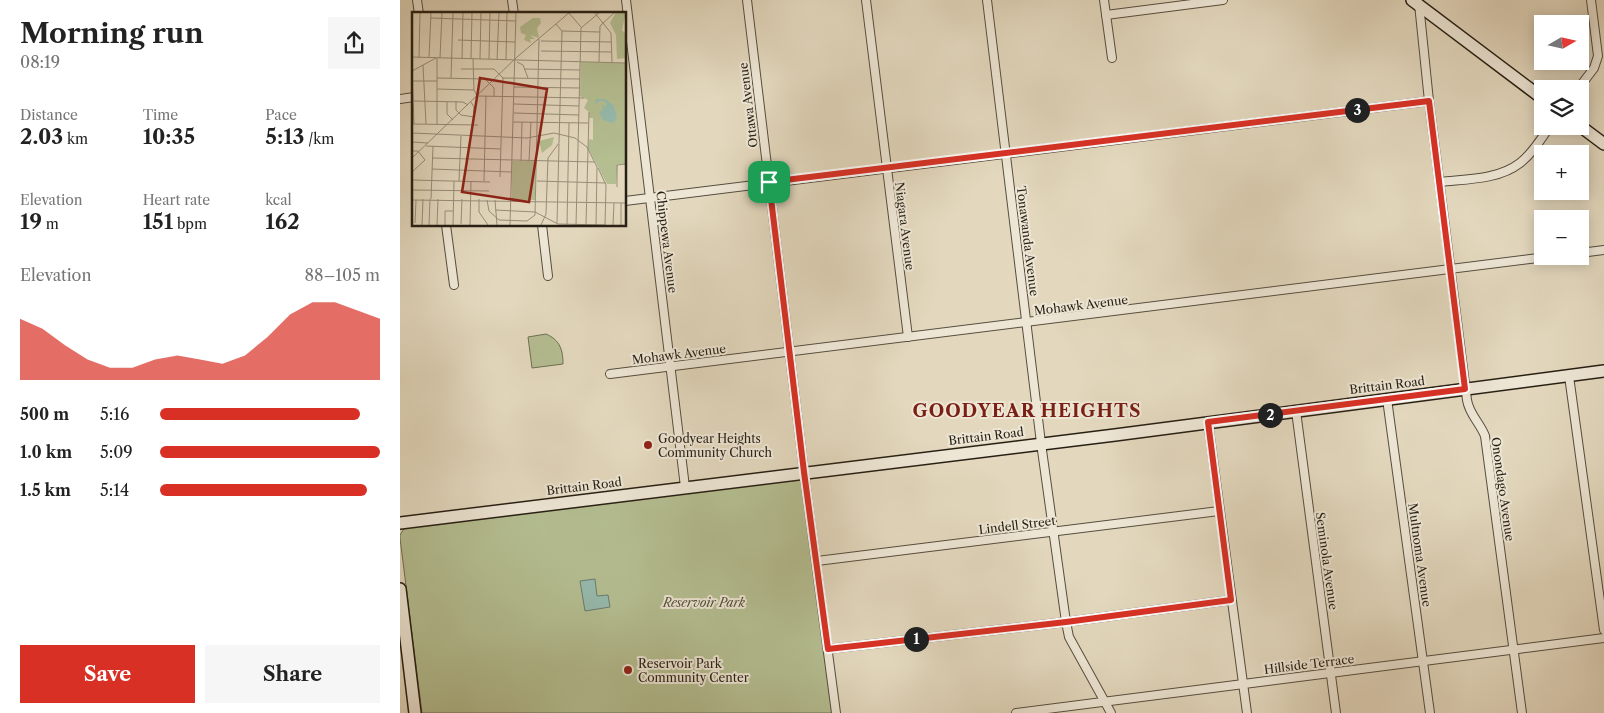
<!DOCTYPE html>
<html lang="en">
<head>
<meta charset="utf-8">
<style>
	body { margin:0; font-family:"Libre Caslon Text",serif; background:#f6f6f6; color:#222; height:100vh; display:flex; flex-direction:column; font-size:19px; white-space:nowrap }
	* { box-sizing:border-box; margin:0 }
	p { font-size:16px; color:#767676 }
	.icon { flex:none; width:28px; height:28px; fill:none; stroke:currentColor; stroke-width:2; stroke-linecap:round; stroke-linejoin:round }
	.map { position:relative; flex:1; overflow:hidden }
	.drawer { display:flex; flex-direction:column; background:#fff; width:400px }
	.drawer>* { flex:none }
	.needle { width:32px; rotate:81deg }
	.tools { position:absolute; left:1134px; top:15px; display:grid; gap:10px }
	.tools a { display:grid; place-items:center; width:55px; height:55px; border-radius:0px; background:#fff; box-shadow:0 2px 12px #0003; font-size:25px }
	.pin { position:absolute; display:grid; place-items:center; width:42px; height:42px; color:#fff; margin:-21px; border-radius:10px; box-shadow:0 2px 8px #0006 }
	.km { position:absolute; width:25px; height:25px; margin:-12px; border-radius:50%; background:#222; color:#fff; font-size:14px; line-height:25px; text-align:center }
	.round { display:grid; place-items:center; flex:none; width:52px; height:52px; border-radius:0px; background:#f6f6f6 }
	.head { display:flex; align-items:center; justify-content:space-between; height:85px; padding:0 20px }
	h1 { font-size:28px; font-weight:700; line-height:38px }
	.figures { display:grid; grid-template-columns:repeat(3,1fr); gap:8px; height:85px; padding:5px 20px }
	.figures div { display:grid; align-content:center }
	.figures b { font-size:21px; font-weight:700 }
	.figures small { font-size:14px; font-weight:400 }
	.figures p { font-size:14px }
	.chart { height:140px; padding:10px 20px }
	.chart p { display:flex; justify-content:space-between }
	.chart svg { width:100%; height:90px; margin-top:5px; fill:#d93025; opacity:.7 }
	.action { display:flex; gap:10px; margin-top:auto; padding:10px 20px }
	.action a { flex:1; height:58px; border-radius:0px; background:#d93025; color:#fff; font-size:20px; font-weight:700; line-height:58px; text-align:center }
	.action a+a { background:#f6f6f6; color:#222 }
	ul { padding:0 20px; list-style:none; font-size:16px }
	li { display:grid; grid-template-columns:80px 60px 1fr; align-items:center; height:38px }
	li i { height:12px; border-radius:6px; background:#d93025 }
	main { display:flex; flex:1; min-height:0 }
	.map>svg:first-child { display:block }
</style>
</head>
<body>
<main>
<section class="drawer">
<div class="head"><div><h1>Morning run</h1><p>08:19</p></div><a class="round"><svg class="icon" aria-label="share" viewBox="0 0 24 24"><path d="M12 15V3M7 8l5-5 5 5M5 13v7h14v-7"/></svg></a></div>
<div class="figures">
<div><p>Distance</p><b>2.03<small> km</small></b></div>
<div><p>Time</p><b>10:35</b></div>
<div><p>Pace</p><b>5:13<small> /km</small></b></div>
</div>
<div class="figures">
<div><p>Elevation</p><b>19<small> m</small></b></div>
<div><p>Heart rate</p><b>151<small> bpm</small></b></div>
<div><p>kcal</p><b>162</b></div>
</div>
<div class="chart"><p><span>Elevation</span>88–105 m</p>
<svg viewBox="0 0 160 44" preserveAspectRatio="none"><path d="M0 44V14L10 19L20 27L30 34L40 38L50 38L60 34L70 32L80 34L90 36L100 32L110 23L120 12L130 6L140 6L150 10L160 14V44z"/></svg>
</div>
<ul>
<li><b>500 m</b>5:16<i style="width:91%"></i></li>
<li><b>1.0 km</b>5:09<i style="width:100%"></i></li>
<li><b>1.5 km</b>5:14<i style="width:94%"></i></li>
</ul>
<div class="action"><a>Save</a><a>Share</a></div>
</section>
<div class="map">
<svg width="1204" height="713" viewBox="0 0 1204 713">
	<rect width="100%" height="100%" fill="#e3d8be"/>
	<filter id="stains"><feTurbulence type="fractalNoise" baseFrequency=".004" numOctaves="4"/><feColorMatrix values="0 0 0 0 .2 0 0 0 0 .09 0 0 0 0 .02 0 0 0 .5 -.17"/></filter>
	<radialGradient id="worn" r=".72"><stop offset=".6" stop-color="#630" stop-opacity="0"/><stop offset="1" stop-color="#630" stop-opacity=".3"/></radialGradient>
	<!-- green -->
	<g fill="#b4be91" stroke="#6e6e52">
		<path d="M146,334c14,6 17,16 17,30l-31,4 -4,-31z"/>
		<path d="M403,479l30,234h-411l-22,-175v-3l5,-8 374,-47z"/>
	</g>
	<!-- water -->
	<path fill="#96baad" stroke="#6a7c70" d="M195,579l2,17 11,-1 2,12 -25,4 -5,-30z"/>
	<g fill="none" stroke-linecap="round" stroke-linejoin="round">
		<!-- street casing -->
		<g stroke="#564d3e" stroke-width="10">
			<g id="street">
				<path d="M17,0l2,14"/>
				<path d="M112,0l2,14"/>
				<path d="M226,0l59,487"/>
				<path d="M347,0l57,472 32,241"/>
				<path d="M466,0l42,337"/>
				<path d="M587,0l54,443 25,179 3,15 42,76"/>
				<path d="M704,0l8,58"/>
				<path d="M1019,4l10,97 38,299c2,14 13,23 18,36l37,277"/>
				<path d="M706,15l117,-15"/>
				<path d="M1178,89l16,-21 4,-12 -7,-56"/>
				<path d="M0,99l14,-2"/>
				<path d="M1040,182c26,-3 58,-2 80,-19 12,-9 21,-24 30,-37"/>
				<path d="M225,201l804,-100"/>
				<path d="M46,225l8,60"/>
				<path d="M142,225l6,51"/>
				<path d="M1180,253l24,-3"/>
				<path d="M210,374l944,-118"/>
				<path d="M1169,376l35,254"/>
				<path d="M987,399l43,314"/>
				<path d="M896,411l40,302"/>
				<path d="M808,422l39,291"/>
				<path d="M417,561l402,-50"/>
				<path d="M428,649l238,-27 165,-22"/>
				<path d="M616,713l588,-75"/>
			</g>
		</g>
		<!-- secondary casing -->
		<g stroke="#271f14" stroke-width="14">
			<g id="secondary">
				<path d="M1012,0l130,98"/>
				<path d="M1180,126l24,18"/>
				<path d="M0,523l715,-88 489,-64"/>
				<path d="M0,589l15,124"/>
			</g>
		</g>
		<!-- street -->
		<use href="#street" stroke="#ede6d5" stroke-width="8"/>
		<!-- secondary -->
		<use href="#secondary" stroke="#ede6d5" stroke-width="11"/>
	</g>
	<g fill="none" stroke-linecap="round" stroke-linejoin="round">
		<!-- route casing -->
		<g stroke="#fff" stroke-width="10">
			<path id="route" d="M1029,101l36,288 -257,33 23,178 -165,22 -238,27 -24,-177 -35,-290z"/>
		</g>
		<!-- route -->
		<use href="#route" stroke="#d93025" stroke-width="6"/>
	</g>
	<!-- markers -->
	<g fill="#8f2418" stroke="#ede6d5" stroke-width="2">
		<circle cx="248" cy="445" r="5"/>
		<circle cx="228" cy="670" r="5"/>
	</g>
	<g text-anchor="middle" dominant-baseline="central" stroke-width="4" stroke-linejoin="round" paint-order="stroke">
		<!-- street labels -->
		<g font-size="12" fill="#271f14" stroke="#ede6d5">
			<text transform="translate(348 105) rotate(-97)">Ottawa Avenue</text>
			<text transform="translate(505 226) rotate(83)">Niagara Avenue</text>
			<text transform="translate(628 241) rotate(83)">Tonawanda Avenue</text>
			<text transform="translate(267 242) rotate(83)">Chippewa Avenue</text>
			<text transform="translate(681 305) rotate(-7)">Mohawk Avenue</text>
			<text transform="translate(279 354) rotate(-7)">Mohawk Avenue</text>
			<text transform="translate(987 385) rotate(-7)">Brittain Road</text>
			<text transform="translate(586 436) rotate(-7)">Brittain Road</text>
			<text transform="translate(184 486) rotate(-7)">Brittain Road</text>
			<text transform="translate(1103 489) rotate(82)">Onondago Avenue</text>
			<text transform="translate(617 525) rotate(-7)">Lindell Street</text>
			<text transform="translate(1020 555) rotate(82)">Multnoma Avenue</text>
			<text transform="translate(927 561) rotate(82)">Seminola Avenue</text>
			<text transform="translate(909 664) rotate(-7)">Hillside Terrace</text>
		</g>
		<!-- poi labels -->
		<g font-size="12" fill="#271f14" stroke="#ede6d5" text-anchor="start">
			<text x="258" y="438">Goodyear Heights<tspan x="258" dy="14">Community Church</tspan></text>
			<text x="238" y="663">Reservoir Park<tspan x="238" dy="14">Community Center</tspan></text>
		</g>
		<!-- park labels -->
		<g font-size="12" font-style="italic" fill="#514f3a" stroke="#ede6d5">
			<text x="304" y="602">Reservoir Park</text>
		</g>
		<!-- district labels -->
		<g font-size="18" font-weight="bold" letter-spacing="1" fill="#7a1f14" stroke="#ede6d5">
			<text x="627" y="411">GOODYEAR HEIGHTS</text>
		</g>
	</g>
	<!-- overview -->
	<g transform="translate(12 12)">
		<rect width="214" height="214" fill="#e3d8be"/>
		<path d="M204,0h10l-4,18 4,4v24l-9,1 -1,-24 -6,-12zM121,6h7l1,5 -4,5 2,10 -9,-3 5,4h-5l1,4 -7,-3 2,-5 -5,-2 -1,-6zM169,50l45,1v101h-8l-2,20h-9l-19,-36 1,-9 4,1v-22h-4v-6l-5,-4 4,-8 -8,-4zM142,125l-2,8 -10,8 -3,-12zM100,149h24l-1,39h-23z" fill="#b4be91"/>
		<path d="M184,87h9l9,7 3,12 -4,5 -10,-3 -4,-8 4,-2 -1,-6 3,4 2,-5 -7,-3 -5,5z" fill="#96baad"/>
		<path fill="none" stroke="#988e7a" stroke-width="1" d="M182,0l17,21 1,30M157,1l12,14M19,6l85,3M150,19l38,1M46,28l57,2M129,29l71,1M129,39l71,1M0,45l214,6M7,46l1,-46M17,46l2,-46M25,46v66M28,46l2,-46M50,47l1,-47M59,47l1,-47M61,47l1,31 3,6 107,2M68,47l1,-47M77,47l1,-47M85,48l2,-48M94,48l1,-48M105,50l6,3 5,13M187,50l1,-36 15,-14M11,53l3,59M49,57h33M82,57l9,9 -3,99M112,57l56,1M0,59l24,-13M0,61l2,51M25,66l48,1 9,9v8M39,66l2,-66M91,66l77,1M0,69h25M102,75l65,1M25,77l37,1M2,89l49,1 5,3M35,89v13l6,6M44,89v9l5,5 13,2M59,90l3,5 -1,18M102,92l65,2M102,101l65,2M101,110l75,1M0,112l66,1M0,121l115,5 27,-5 21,5 12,9 10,20 -1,58M0,130l16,1M14,134l75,3M0,139h6l7,9 -13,12M0,146l105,-101 53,-45M20,146l163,4M109,149l1,-39M117,149l2,-39M186,156l8,17 -1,40M20,157l79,3M0,168l78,2M47,169l2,-45M72,169l2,-85M125,169l69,2M205,175v-22l9,-1M0,178l77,1M19,187l2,-53M67,187v13l9,13M0,188l214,3M75,188l2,11 10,9 28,1 8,-6 4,-176M83,188l2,25M83,198l40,2 23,12 47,1M3,211l1,-23M145,211l2,-79M49,212l1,-25M174,212l3,-112M10,213l1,-26M17,213l1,-26M25,213l1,-26M33,213v-14h8M41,213l1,-44M58,213l1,-44M98,213l6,-213M129,213l5,-11 2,-56 11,-15 3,-112 -6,-7M155,213l2,-102M164,213l5,-197 19,-16M201,213l1,-22M209,213v-22"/>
		<path fill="#8f2418" fill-opacity="0.15" stroke="#8f2418" stroke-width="2.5" d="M68,66l67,11 -18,113 -67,-10z"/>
		<rect width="214" height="214" fill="none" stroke="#271f14" stroke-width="2.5"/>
	</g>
	<rect width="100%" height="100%" filter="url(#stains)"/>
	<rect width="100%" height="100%" fill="url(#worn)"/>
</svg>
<div class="tools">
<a><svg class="needle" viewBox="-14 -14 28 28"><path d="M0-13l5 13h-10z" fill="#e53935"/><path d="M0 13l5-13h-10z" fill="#767676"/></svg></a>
<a><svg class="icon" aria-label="layers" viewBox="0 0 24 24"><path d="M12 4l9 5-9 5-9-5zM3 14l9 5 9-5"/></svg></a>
<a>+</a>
<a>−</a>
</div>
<div class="pin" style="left:369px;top:182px;background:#1e9e55"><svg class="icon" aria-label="arrive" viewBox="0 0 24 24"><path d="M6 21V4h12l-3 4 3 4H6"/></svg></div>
<b class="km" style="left:516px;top:639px">1</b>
<b class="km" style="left:870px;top:415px">2</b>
<b class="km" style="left:957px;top:110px">3</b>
</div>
</main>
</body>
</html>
